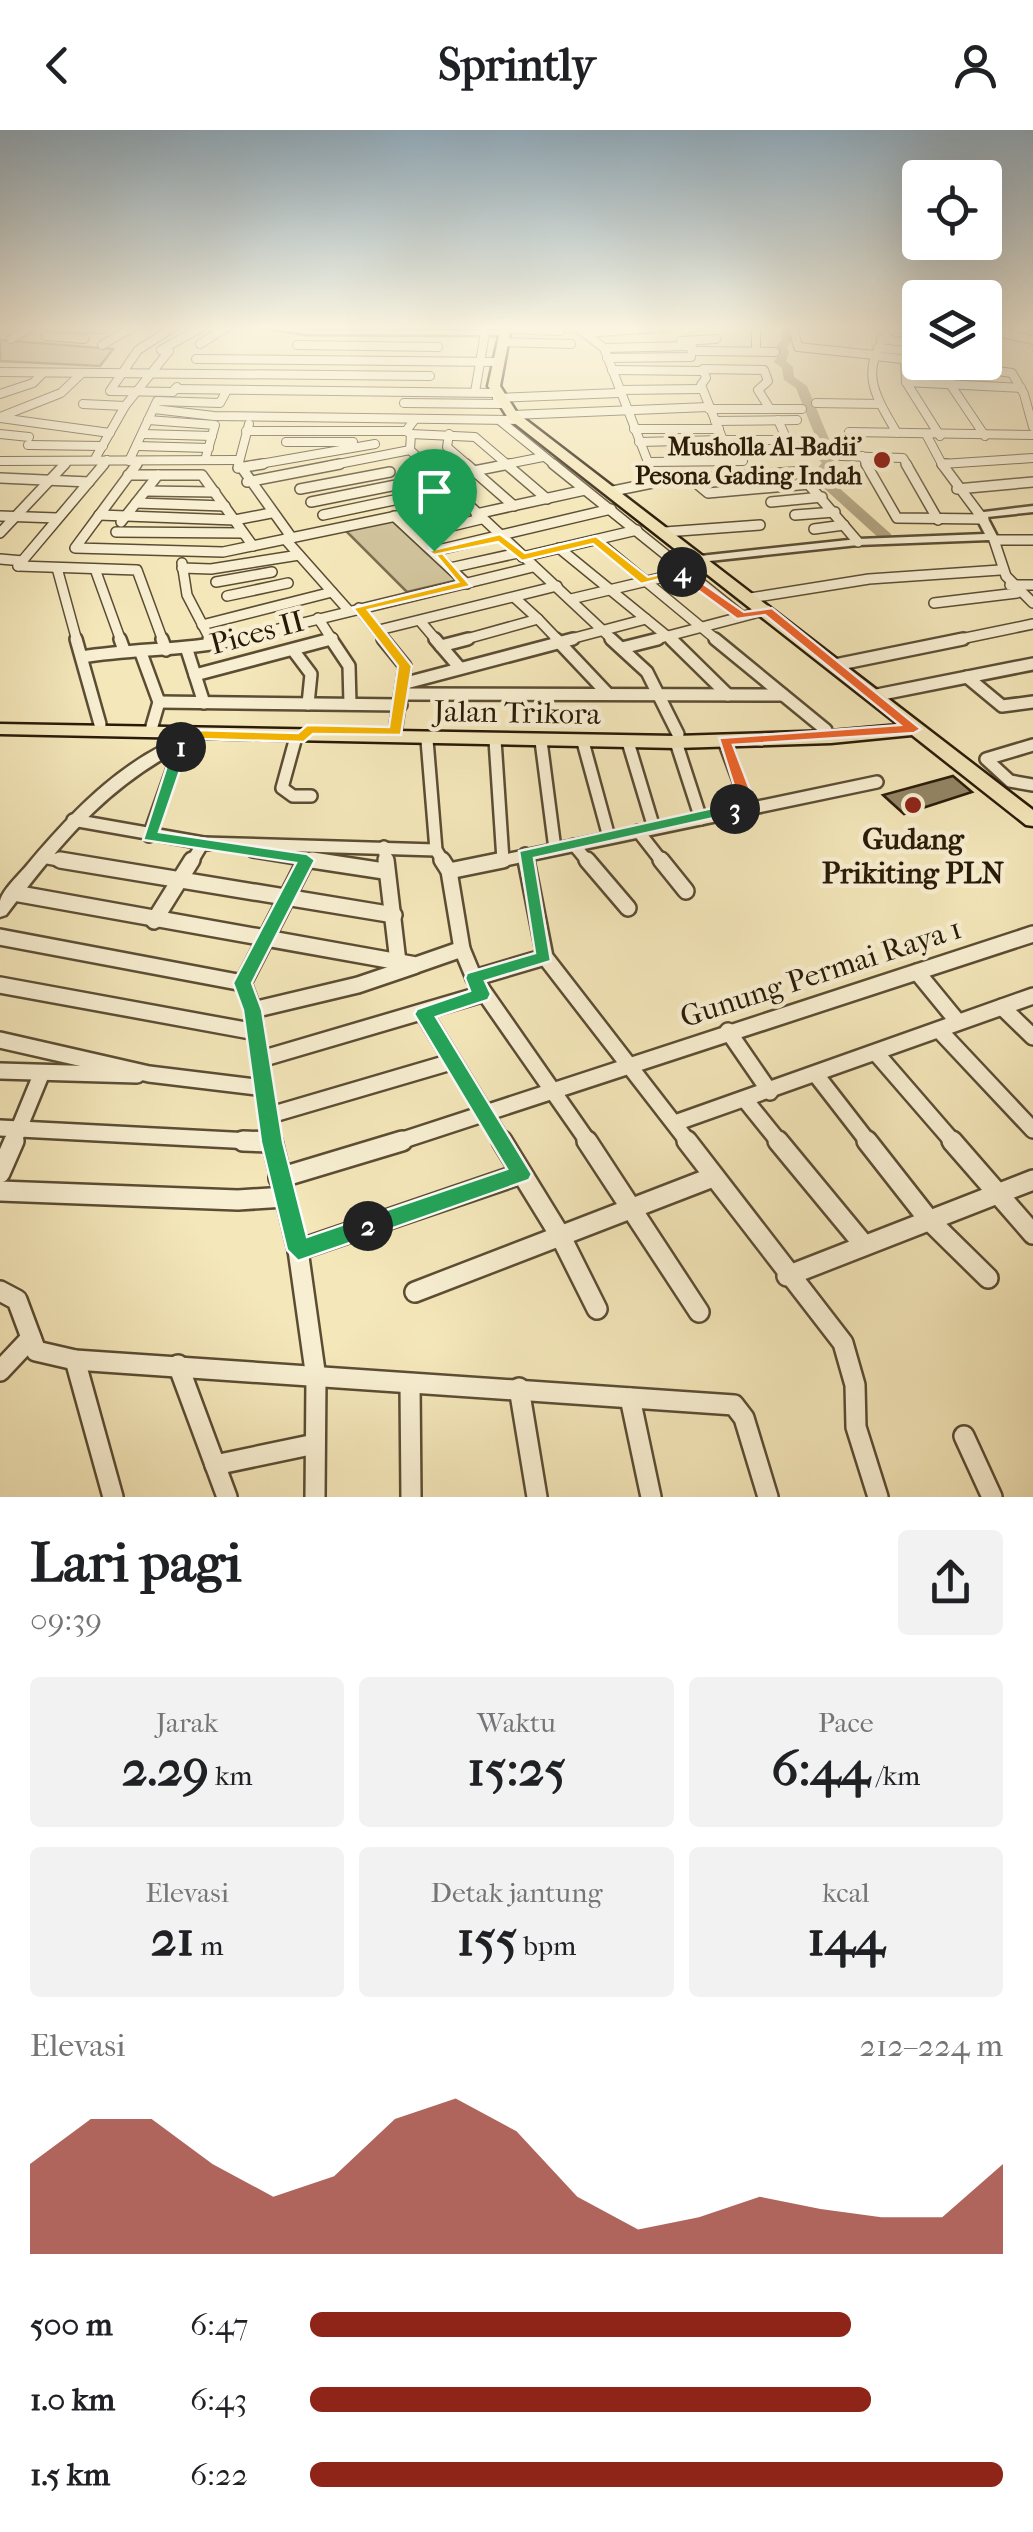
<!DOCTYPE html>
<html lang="id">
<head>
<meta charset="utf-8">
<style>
	body { margin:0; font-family:"IM FELL French Canon",serif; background:#f2f2f2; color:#202124; height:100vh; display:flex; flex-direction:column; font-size:38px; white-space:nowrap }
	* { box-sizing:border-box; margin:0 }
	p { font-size:32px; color:#757577 }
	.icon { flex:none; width:55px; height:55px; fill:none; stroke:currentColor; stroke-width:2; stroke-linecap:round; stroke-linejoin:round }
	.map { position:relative; height:1367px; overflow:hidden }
	.side { display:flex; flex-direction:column; background:#fff; flex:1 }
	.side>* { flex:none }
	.controls { position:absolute; left:902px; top:30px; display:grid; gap:20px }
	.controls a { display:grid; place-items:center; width:100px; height:100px; border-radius:10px; background:#fff; box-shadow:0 10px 40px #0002; font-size:50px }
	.pin { position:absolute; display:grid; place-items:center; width:85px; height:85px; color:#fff; margin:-102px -42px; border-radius:50% 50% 50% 0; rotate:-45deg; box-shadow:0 0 10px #0007 }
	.pin .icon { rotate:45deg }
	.km { position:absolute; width:50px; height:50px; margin:-25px; border-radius:50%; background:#222; color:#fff; font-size:28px; line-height:50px; text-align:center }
	.round { display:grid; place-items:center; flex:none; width:105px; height:105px; border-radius:10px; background:#f2f2f2 }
	.headline { display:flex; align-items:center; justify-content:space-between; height:170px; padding:0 30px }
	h1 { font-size:55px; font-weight:800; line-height:75px }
	.stats { display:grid; grid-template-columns:repeat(3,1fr); gap:15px; height:170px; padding:10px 30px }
	.stats div { display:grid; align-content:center; border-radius:10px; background:#f2f2f2; text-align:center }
	.stats b { font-size:50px; font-weight:800 }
	.stats small { font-size:28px; font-weight:400 }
	.stats p { font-size:28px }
	.chart { height:280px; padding:20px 30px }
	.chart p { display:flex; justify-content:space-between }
	.chart svg { width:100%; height:180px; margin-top:10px; fill:#8f2418; opacity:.7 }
	ul { padding:0 30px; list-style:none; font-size:32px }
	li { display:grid; grid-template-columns:160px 120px 1fr; align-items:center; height:75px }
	li i { height:25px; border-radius:12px; background:#8f2418 }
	header { display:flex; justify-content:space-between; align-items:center; height:130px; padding:0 30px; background:#fff; font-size:45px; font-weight:800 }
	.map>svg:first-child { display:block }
</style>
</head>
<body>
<header><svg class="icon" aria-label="back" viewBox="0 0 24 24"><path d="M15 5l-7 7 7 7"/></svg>Sprintly<svg class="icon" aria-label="person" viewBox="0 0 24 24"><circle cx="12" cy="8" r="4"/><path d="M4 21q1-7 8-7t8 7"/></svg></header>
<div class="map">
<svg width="1033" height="1367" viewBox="0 0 1033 1367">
	<rect width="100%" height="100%" fill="#f4e7ba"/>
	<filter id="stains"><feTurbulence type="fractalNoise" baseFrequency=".002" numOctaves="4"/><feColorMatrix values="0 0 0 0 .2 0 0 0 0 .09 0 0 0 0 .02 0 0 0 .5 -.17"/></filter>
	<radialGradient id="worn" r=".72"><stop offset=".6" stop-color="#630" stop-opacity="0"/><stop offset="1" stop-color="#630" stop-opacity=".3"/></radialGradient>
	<!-- green -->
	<g fill="#d1c49c" stroke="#7c6f52" stroke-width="2.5">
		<path d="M0,210l113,9 -13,17 -100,-5z"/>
		<path d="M399,389l59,61 -51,12 -62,-62z"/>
	</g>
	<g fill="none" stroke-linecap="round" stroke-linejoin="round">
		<!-- stream -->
		<path stroke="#796b4e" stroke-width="2.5" d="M293,200l19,-3"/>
		<!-- river -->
		<path fill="#afa17d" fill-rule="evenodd" d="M781,197h10l1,14 -5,6 2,6 -3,8 7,6 1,10 13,9 22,53 -8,8 15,16 -10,11 2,4 63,56v6h-10l-66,-60 -3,-6 10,-11 -14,-16 8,-9 -20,-50 -12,-8 -2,-12 -8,-6 5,-9 -3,-6 6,-7z"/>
	</g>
	<!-- building -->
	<path fill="#928565" stroke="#281a08" stroke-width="2.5" d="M953,646l19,16 -68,22 -21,-19z"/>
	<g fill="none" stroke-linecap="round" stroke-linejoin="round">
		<!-- minor-far4 casing -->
		<g stroke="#5b4d34" stroke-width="10">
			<g id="minor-far4">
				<path d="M68,197l33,2"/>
				<path d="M174,197l-36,23 -28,41 63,1 4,-5"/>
				<path d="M576,197l28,21 44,114 95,-1"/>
				<path d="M756,197v24"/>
				<path d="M793,197l5,20 76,8"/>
				<path d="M892,197c-33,43 -20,64 5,106"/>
				<path d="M891,198l29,3"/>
				<path d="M505,199l55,2"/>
				<path d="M985,199l48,11"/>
				<path d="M588,203l79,-6"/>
				<path d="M46,206l38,3"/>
				<path d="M11,209l21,-12"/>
				<path d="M881,209l39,5"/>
				<path d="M681,211l35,-2"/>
				<path d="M502,212l69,2"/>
				<path d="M200,214l27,-17"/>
				<path d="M102,215l31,-18"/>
				<path d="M297,215l141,2"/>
				<path d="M604,218l88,-2 -1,11 -84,1"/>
				<path d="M878,218l42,4"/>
				<path d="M161,220l41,-23"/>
				<path d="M693,221l82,1"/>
				<path d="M875,226l45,5"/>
				<path d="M196,229l303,3"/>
				<path d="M905,230l1,22 34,54"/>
				<path d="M930,232l82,11 12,21 9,33"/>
				<path d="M952,235l-2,19 35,52"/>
				<path d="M612,240l91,1"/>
				<path d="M0,242l430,4"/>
				<path d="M906,252l115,6"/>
				<path d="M175,259l320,4"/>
				<path d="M619,260l83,-1"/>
				<path d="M475,262l10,-59"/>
				<path d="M0,264l33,-11 9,-9"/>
				<path d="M497,268l121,-5"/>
				<path d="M404,273l97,1"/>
				<path d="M816,273l64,1"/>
				<path d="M83,274l42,2"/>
				<path d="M154,279l60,7 304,4"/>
				<path d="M709,279h93"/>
				<path d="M512,285l196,-8"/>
				<path d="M0,287l61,-24 21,-20"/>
				<path d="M0,288l110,15"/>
				<path d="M415,289l-9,12 5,3 -1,16 17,16"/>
				<path d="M148,290l67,5 -10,35"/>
				<path d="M499,290l57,46"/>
				<path d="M715,291l82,-1"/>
				<path d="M634,299h85"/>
				<path d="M246,301h160"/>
				<path d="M0,304l29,3"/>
				<path d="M143,304l69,2"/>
				<path d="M411,304l64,3 34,29"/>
				<path d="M449,304l-2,13 22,19"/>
				<path d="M927,306l16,30"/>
				<path d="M723,310h64l-9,-20"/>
				<path d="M851,310l-2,-8 184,3"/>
				<path d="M286,312h67"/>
				<path d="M639,312l84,-2 -22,-55 5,-7 -3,-9 61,1 4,11 -10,9 12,19"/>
				<path d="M28,315l75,1"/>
				<path d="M137,316l72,2"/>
				<path d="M732,323h61"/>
				<path d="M841,326l62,2 5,8"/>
				<path d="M862,326l6,10"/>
				<path d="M96,327l29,-51 44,-55"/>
				<path d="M0,331l237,-1"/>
				<path d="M129,331l28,-60 63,2 7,-13"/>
				<path d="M942,334l91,-6"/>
				<path d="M63,336l3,-3"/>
				<path d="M102,336l5,-6"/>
				<path d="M135,336l4,-5"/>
				<path d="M238,336l11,-42"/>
				<path d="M248,336l127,-22"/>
				<path d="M328,336l82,-16"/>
				<path d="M497,336l46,-9"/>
			</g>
		</g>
		<!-- minor-far3 casing -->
		<g stroke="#5b4d34" stroke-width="12">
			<g id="minor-far3">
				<path d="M137,334l-62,84 148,4 241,-50"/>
				<path d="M239,334l53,74"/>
				<path d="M425,334l189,177"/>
				<path d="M466,334l48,42"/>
				<path d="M506,334l41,35"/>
				<path d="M553,334l189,152"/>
				<path d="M866,334l31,54 87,1"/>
				<path d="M906,334l32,56"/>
				<path d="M942,334l38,51"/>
				<path d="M942,334h5"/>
				<path d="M238,338l25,-4"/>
				<path d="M128,345h74l51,71"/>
				<path d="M0,348l89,4"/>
				<path d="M438,348l72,-14"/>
				<path d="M690,348l18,15 102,-9"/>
				<path d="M247,352l93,-18"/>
				<path d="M300,359l90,-17"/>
				<path d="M957,359l76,-7"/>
				<path d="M146,361l69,1"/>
				<path d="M613,361l54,-11 131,-8 60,70"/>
				<path d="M311,372l90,-18"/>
				<path d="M771,372l51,-5"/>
				<path d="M136,373l89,3"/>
				<path d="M476,384l109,-24"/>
				<path d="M99,385l136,5 36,-7"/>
				<path d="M323,385l90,-19"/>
				<path d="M795,385l40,-3"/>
				<path d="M0,386l57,2"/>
				<path d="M394,386l73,68"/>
				<path d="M121,392l37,-47"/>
				<path d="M814,399l30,-4"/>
				<path d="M116,402l127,1"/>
				<path d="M665,402l95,-7"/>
				<path d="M0,403l65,-69"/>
				<path d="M418,404l63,-15"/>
				<path d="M285,409l64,72"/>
				<path d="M596,410l122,101"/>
				<path d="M1033,410h-39l12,36 27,27"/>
				<path d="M559,418l114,93"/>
				<path d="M434,421l177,-42"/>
				<path d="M522,427l115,-27"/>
				<path d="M0,429l23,2"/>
				<path d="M182,433l5,32 24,46"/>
				<path d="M18,436l119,4 26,71"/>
				<path d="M18,436l86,-102"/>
				<path d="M57,438l20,73"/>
				<path d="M182,438l29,1 88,-14"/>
				<path d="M450,438l68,-15"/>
				<path d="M95,439l26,72"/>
				<path d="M216,452l56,-10"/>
				<path d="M1010,455h23"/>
				<path d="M227,466l61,-13"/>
				<path d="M750,468l119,-19 131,-9"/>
				<path d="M571,469l114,-27"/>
				<path d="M934,473l83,-10"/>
				<path d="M359,478l26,33"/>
				<path d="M318,488l15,23"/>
				<path d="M538,489l21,22"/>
				<path d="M420,491l17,20"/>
				<path d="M202,495l130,-33"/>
				<path d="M379,500l178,-44"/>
				<path d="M229,511l304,-74"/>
				<path d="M322,511l11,-3"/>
				<path d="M459,511l79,-22 -23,-21"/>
				<path d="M563,511l83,-22"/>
				<path d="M649,511l118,-31"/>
				<path d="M951,511l82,-17"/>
			</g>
		</g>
		<!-- minor-far2 casing -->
		<g stroke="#5b4d34" stroke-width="16">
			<g id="minor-far2">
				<path d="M76,509l24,85"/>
				<path d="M120,509l4,11"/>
				<path d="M162,509l4,11"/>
				<path d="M209,509l2,3"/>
				<path d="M331,509l18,27 1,38"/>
				<path d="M383,509l22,27 -10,66"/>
				<path d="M435,509l24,28"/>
				<path d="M556,509l51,54"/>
				<path d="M611,509l36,33 31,62"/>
				<path d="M671,509l57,56"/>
				<path d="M715,509l111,91"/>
				<path d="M441,516l27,-7"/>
				<path d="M622,518l36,-9"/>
				<path d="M187,520l17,53"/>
				<path d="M293,520l18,24 -3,30"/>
				<path d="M141,523l18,49 -7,24"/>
				<path d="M82,527c53,-9 105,-6 157,-18"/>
				<path d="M835,535l128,-26"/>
				<path d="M195,545l136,-36"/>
				<path d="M967,547l35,29 31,-4"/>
				<path d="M406,553l167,-44"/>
				<path d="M402,564l381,1"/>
				<path d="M872,566l161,-32"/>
				<path d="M159,572l242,3"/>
				<path d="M296,607l-14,51 11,8h18"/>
				<path d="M427,610l9,110 8,13"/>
				<path d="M495,610l8,120"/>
				<path d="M541,611l14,108"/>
				<path d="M724,611l24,64"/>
				<path d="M583,612l26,95"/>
				<path d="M628,612l26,86"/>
				<path d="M676,612l25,77"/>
				<path d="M1033,615l-47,14 24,22 23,4"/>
				<path d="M73,690l136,24"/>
				<path d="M638,701l25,32"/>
				<path d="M149,706l34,-96"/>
				<path d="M574,715l15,18"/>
				<path d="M384,717l2,16"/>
				<path d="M253,721l75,12"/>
				<path d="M525,724l2,9"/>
				<path d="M42,727l33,6"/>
				<path d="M191,733l12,-20 233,7"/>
				<path d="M305,733l2,-4"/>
				<path d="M491,733l386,-81"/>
			</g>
		</g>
		<!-- minor-far1 casing -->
		<g stroke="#5b4d34" stroke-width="20">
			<g id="minor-far1">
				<path d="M60,730l334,55"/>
				<path d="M312,730l72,11"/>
				<path d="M386,730l12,102"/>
				<path d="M442,730l7,11 13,78 12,29 71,-21"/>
				<path d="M526,730l19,97 144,186"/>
				<path d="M587,730l41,48"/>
				<path d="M661,730l25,31"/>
				<path d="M449,741l54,-11"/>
				<path d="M14,763l402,72 46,-16"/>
				<path d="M154,791l38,-61"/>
				<path d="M0,807l243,46"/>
				<path d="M917,842l41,50"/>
				<path d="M474,848l115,165"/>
				<path d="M0,855l256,47"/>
				<path d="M1002,877l31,30"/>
				<path d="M253,880l105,-25 56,-19"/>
				<path d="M424,884l79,129"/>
				<path d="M939,900l94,100"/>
				<path d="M728,901l42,61"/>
				<path d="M0,910l149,34 115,14"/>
				<path d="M876,923l78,90"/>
				<path d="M261,929l221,-65"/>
				<path d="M0,941l137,4"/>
				<path d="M817,946l52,67"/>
				<path d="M746,971l34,42"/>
				<path d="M267,986l184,-54"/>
				<path d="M675,993l358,-127"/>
				<path d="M0,998l272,14"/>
				<path d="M13,1013l28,-68"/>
				<path d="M272,1013l-19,-133 -10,-27 63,-123"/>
				<path d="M394,1013l639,-209"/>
			</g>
		</g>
		<!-- minor casing -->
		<g stroke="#5b4d34" stroke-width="24">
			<g id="minor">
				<path d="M243,1011l29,1"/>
				<path d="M272,1011l26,109 18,128 -1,119"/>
				<path d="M502,1011l59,96 36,72"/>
				<path d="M587,1011l112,171"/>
				<path d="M687,1011l156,202 12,42 1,42 22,70"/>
				<path d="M778,1011l86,104"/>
				<path d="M867,1011l62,79 59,58"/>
				<path d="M952,1011l81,93"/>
				<path d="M0,1043l14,-32"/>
				<path d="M279,1048l123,-37"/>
				<path d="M0,1061l238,9 47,-3"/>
				<path d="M298,1120l223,-76"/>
				<path d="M787,1146l246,-96"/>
				<path d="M0,1161l17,9 19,51 39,9 659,45 10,13 24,79"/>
				<path d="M415,1162l298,-115"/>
				<path d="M75,1230l38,137"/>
				<path d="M178,1235l49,132"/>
				<path d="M0,1241l31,-33"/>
				<path d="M410,1254l1,113"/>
				<path d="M519,1258l18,109"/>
				<path d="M630,1268l21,99"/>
				<path d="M964,1306l28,61"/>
				<path d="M215,1335l100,-21"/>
			</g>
		</g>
		<!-- tertiary casing -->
		<g stroke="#5b4d34" stroke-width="5">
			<g id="tertiary">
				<path d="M260,197l47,3 197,1 4,2 -4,2 -197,-1z"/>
				<path d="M1033,376v6l-46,5 12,23 -5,3 -5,-3 -131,5 -158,17 -6,-3 6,-3 158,-17 127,-5 -10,-19 1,-2z"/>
				<path d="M198,601l5,1 2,3 -2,3c-91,41 -138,100 -197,177l-6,2c0,-6 0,-11 0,-16 3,-12 20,-27 28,-37 46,-55 100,-111 170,-133z"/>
			</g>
		</g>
		<!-- primary casing -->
		<g stroke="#281a08" stroke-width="5">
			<path id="primary" d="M501,197h10l-11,59 17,27 516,397v16l-7,-1 -114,-90 -81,8 -155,5 -676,-14v-10l676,12 155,-5 68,-6 -391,-307 -20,-32z"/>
		</g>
		<!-- minor-far4 -->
		<use href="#minor-far4" stroke="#f8efd2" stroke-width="8"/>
		<!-- minor-far3 -->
		<use href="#minor-far3" stroke="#f8efd2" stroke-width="9"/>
		<!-- minor-far2 -->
		<use href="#minor-far2" stroke="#f8efd2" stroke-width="11"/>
		<!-- minor-far1 -->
		<use href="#minor-far1" stroke="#f8efd2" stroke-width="15"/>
		<!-- minor -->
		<use href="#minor" stroke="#f8efd2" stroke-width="19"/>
		<!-- tertiary -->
		<use href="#tertiary" fill="#f8efd2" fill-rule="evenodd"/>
		<!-- primary -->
		<use href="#primary" fill="#f4e7ba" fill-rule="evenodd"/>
	</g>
	<!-- sky -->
	<linearGradient id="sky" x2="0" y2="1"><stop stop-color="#91acbd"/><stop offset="0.51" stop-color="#faf4e0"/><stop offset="1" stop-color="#faf4e0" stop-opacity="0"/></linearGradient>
	<rect width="1033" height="388" fill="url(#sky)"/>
	<!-- split-1 -->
	<path fill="#f5b400" stroke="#fff" stroke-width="2.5" d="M430,418h8l33,38 -103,24 44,56 -11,69 -88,-1 -9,8 -105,-3 -13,11h-11l3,-13 20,-7 100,3 9,-8 82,2 9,-61 -45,-58 105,-26z"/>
	<!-- split-2 -->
	<path fill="#22a559" stroke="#fff" stroke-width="2.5" d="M181,612l7,5 -29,85 148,22 8,6 -63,123 10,27 21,132 24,95 61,-21 11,10 -3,8 -78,27 -11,-11 -26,-108 -18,-132 -10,-27 63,-120 -153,-23 30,-93z"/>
	<!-- split-3 -->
	<path fill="#22a559" stroke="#fff" stroke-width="2.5" d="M735,673l6,2v7l-207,46 17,103 -66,20 6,13 -3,6 -52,17 96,157 -3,6 -161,57 -8,-3v-15l147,-50 -93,-155 3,-5 53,-18 -5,-13 2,-5 68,-20 -16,-102z"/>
	<!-- split-4 -->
	<path fill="#f0652b" stroke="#fff" stroke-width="2.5" d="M682,439l62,43 28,-4 149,121 -7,4 -181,12 23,60 -26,7v-7l9,-3 -20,-64 181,-13 -135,-110 -28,4 -60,-44z"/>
	<!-- split-5 -->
	<path fill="#f5b400" stroke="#fff" stroke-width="2.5" d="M500,404l25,19 71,-17 52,41 34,-8 6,3 -47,12 -48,-40 -71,17 -24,-19 -64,13 -6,-4z"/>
	<!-- markers -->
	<g fill="#8f2418" stroke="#f8efd2" stroke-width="4">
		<circle cx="882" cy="330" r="10"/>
		<circle cx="913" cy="675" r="10"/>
	</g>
	<g text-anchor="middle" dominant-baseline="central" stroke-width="9" stroke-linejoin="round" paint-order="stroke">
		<!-- far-poi labels -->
		<g font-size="25" font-weight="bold" fill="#281a08" stroke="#f8efd2" text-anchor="end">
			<text x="862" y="316">Musholla Al-Badii'<tspan x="862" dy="29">Pesona Gading Indah</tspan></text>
		</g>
		<!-- street labels -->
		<g font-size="30" fill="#281a08" stroke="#f8efd2">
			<text transform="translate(257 503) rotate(-15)">Pices II</text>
			<text transform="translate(517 583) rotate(1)">Jalan Trikora</text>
			<text transform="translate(821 843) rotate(-18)">Gunung Permai Raya 1</text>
		</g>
		<!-- poi labels -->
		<g font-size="30" font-weight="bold" fill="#281a08" stroke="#f8efd2">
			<text x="913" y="709">Gudang<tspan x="913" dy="34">Prikiting PLN</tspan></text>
		</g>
	</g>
	<rect width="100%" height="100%" filter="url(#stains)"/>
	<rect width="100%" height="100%" fill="url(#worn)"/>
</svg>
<div class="controls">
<a><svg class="icon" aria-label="locate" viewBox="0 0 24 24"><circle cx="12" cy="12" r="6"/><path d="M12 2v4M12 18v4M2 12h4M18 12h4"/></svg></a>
<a><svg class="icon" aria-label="layers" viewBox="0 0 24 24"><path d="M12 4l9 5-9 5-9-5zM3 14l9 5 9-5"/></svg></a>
</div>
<div class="pin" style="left:434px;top:421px;background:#1e9e55"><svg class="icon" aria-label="arrive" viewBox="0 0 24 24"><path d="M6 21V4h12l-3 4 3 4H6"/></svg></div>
<b class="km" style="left:181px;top:617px">1</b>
<b class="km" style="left:368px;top:1096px">2</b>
<b class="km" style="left:735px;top:679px">3</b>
<b class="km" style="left:682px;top:442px">4</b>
</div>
<section class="side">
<div class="headline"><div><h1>Lari pagi</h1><p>09:39</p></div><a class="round"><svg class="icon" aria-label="share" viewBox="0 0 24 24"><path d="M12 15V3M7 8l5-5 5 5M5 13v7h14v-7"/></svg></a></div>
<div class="stats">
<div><p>Jarak</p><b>2.29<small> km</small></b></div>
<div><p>Waktu</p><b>15:25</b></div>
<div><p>Pace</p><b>6:44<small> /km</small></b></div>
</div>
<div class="stats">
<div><p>Elevasi</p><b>21<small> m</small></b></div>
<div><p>Detak jantung</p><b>155<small> bpm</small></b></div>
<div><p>kcal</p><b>144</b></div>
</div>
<div class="chart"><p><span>Elevasi</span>212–224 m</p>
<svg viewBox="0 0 160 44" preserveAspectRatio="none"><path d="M0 44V22L10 11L20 11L30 22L40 30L50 25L60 11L70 6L80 14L90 30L100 38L110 35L120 30L130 33L140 35L150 35L160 22V44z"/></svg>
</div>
<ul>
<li><b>500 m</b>6:47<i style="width:78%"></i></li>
<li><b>1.0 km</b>6:43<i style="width:81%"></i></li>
<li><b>1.5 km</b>6:22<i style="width:100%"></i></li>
</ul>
</section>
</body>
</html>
